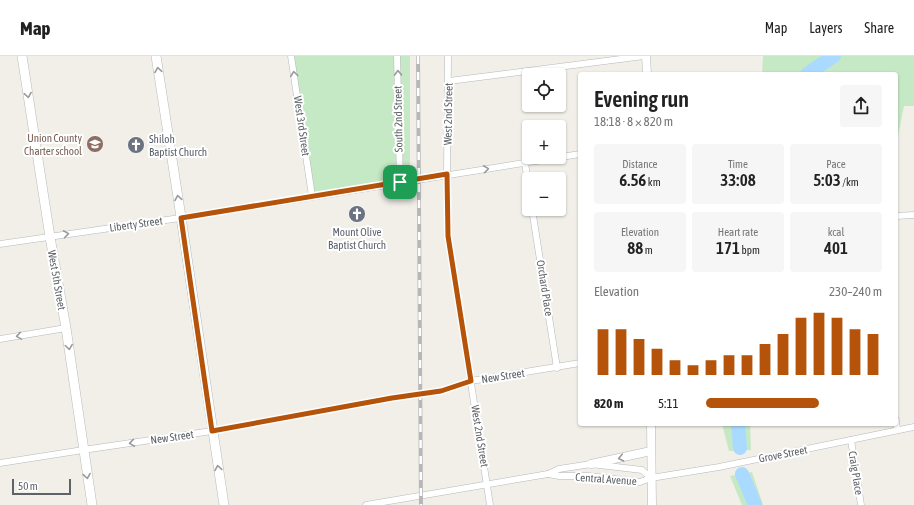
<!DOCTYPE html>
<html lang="en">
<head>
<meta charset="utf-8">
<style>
	body { margin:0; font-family:"Asap Condensed",sans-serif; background:#f6f6f6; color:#222; height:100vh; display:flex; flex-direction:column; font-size:15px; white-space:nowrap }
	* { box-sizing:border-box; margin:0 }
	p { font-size:13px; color:#767676 }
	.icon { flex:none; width:22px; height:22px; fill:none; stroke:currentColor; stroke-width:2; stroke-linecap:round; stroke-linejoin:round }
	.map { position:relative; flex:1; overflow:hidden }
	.sheet { position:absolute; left:578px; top:16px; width:320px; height:354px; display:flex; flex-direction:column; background:#fff; border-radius:4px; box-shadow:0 1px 3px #0004 }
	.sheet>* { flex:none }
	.buttons { position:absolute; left:522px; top:12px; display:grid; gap:8px }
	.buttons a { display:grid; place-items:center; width:44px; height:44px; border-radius:4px; background:#fff; box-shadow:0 1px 3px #0004; font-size:20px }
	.scale { position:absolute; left:12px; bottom:10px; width:59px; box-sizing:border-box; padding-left:4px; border:2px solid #5f6368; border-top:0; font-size:11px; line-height:14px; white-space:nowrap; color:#5f6368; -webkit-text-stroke:3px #fff; paint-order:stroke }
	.pin { position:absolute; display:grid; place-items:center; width:34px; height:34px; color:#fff; margin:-17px; border-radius:8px; box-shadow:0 2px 6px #0006 }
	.round { display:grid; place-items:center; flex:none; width:42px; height:42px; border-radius:4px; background:#f6f6f6 }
	.head { display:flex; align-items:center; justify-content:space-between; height:68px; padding:0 16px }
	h1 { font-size:22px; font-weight:600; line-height:30px }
	.figures { display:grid; grid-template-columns:repeat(3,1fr); gap:6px; height:68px; padding:4px 16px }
	.figures div { display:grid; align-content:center; border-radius:4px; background:#f6f6f6; text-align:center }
	.figures b { font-size:17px; font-weight:600 }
	.figures small { font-size:11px; font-weight:400 }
	.figures p { font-size:11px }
	.chart { height:112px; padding:8px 16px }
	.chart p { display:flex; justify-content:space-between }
	.chart svg { width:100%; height:72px; margin-top:4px; stroke:#b45309; stroke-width:6 }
	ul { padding:0 16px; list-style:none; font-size:13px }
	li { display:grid; grid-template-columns:64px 48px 1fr; align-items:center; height:30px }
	li i { height:10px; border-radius:5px; background:#b45309 }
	header { display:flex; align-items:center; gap:24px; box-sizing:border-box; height:56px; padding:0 20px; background:#fff; border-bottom:1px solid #e0e0e0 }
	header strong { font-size:19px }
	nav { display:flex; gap:22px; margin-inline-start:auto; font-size:14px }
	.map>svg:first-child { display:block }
</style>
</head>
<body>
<header>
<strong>Map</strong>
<nav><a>Map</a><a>Layers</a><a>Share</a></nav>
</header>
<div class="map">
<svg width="914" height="449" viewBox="0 0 914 449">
	<rect width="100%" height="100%" fill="#f1efe8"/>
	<!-- green -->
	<g fill="#c5e8c5">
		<path d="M292,0h118v123l-96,15z"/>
		<path d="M763,0h151v50h-10l-7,35h-1v-67h-134z"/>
		<path d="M722,368h28l1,26 -22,1z"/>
		<path d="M752,416l11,33h-21l-12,-29z"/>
	</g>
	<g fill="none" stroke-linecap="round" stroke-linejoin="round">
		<!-- river -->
		<g stroke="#aadaff" stroke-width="14">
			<path d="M807,18l27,-18"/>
			<path d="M738,368l2,24"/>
			<path d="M742,418l13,31"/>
		</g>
		<!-- minor casing -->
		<g stroke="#b5b8bc" stroke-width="7">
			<g id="minor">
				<path d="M291,0l21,140"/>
				<path d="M397,0l3,126"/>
				<path d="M448,0l-1,118 1,62 42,269"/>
				<path d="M449,25l195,-25"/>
				<path d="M525,107l4,26"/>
				<path d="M532,153l25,159"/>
				<path d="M896,160l18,-1"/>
				<path d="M0,188l180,-26 400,-64"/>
				<path d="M0,283l66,-11"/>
				<path d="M896,364l1,10"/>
				<path d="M851,384l10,65"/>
				<path d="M0,407l83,-13 129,-19 180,-33 49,-7 30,-10 109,-18"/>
				<path d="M548,418l11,2h30l51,6 11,-4 68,-11 195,-40"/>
				<path d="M366,449l182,-31 11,-5 32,-5 51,6 9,8"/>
			</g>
		</g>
		<!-- tertiary casing -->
		<g stroke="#b5b8bc" stroke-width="9">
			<g id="tertiary">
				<path d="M646,0l1,18"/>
				<path d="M651,368l1,81"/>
				<path d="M591,408l60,-13"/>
			</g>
		</g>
		<!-- secondary casing -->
		<g stroke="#b6babf" stroke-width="10">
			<g id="secondary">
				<path d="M22,0l28,181 16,91 26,177"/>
				<path d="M156,0l25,161 43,288"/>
			</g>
		</g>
		<!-- minor -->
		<use href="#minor" stroke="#fff" stroke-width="6"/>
		<!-- tertiary -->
		<use href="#tertiary" stroke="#fff" stroke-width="8"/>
		<!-- secondary -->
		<use href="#secondary" stroke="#fff" stroke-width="9"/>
		<!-- rail casing -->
		<g stroke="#b6b7b8" stroke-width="4">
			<path id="rail" d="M418,0l3,449"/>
		</g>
		<!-- rail -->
		<use href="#rail" stroke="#fff" stroke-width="2.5" stroke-dasharray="8" stroke-linecap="butt"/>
	</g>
	<!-- one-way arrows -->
	<defs><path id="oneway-chevron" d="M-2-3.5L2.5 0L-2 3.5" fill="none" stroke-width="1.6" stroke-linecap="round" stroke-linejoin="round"/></defs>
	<g stroke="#979a9d">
		<use href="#oneway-chevron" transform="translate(158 14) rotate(-99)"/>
		<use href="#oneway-chevron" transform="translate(398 17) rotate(-91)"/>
		<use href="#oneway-chevron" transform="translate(294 18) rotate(-98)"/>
		<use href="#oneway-chevron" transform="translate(28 39) rotate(81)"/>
		<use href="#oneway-chevron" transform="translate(486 113) rotate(-8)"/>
		<use href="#oneway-chevron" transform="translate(178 142) rotate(-99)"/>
		<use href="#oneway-chevron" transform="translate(66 178) rotate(-8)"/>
		<use href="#oneway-chevron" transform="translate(19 280) rotate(171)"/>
		<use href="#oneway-chevron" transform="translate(69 291) rotate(82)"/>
		<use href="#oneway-chevron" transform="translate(132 387) rotate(172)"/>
		<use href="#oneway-chevron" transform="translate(621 402) rotate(168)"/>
		<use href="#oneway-chevron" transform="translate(218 412) rotate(-99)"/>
		<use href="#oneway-chevron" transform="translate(87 420) rotate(81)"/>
	</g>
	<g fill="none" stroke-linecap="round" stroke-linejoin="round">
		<!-- route casing -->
		<g stroke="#fff" stroke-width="8">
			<path id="route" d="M447,118l1,62 23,145 -30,10 -49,7 -180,33 -31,-213z"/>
		</g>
		<!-- route -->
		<use href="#route" stroke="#b45309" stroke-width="5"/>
	</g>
	<!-- icons -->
	<defs>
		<g id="school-disc" transform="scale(0.9)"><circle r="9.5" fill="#8d6e63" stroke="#fff"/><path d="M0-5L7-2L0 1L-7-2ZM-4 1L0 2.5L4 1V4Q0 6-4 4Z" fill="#fff"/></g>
		<g id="church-disc" transform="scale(0.9)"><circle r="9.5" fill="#6b7280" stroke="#fff"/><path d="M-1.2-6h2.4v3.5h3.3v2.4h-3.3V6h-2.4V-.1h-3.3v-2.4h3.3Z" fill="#fff"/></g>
	</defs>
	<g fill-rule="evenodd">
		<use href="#school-disc" x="95" y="88"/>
		<use href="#church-disc" x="136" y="89"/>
		<use href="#church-disc" x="357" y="158"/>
	</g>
	<g text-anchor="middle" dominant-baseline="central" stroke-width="4" stroke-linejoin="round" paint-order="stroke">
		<!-- street labels -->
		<g font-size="11" fill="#5f6368" stroke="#fff">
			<text transform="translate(448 58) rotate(-89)">West 2nd Street</text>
			<text transform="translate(398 63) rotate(-91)">South 2nd Street</text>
			<text transform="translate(302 70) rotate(82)">West 3rd Street</text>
			<text transform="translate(136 168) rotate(-8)">Liberty Street</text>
			<text transform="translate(57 224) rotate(80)">West 5th Street</text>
			<text transform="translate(545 232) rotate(81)">Orchard Place</text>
			<text transform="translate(503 320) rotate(-9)">New Street</text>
			<text transform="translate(480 380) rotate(81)">West 2nd Street</text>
			<text transform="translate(172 381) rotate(-8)">New Street</text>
			<text transform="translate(783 398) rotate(-11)">Grove Street</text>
			<text transform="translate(856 417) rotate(81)">Craig Place</text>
			<text transform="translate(606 423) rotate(4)">Central Avenue</text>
		</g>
		<!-- education labels -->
		<g font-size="11" fill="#785e54" stroke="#fff" text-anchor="end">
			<text x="82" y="82">Union County<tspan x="82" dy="13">Charter school</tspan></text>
		</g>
		<!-- worship labels -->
		<g font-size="11" fill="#5b616d" stroke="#fff" text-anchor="start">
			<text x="149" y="83">Shiloh<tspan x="149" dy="13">Baptist Church</tspan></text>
			<text x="357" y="176" text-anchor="middle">Mount Olive<tspan x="357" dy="13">Baptist Church</tspan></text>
		</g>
	</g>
</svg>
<div class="buttons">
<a><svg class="icon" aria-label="locate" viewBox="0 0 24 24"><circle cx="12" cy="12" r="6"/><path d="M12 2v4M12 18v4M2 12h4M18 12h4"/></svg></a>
<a>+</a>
<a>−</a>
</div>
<div class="scale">50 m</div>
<div class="pin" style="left:400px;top:126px;background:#1e9e55"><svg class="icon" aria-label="arrive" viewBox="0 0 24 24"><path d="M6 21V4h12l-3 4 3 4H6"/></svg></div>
<section class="sheet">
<div class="head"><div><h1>Evening run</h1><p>18:18 · 8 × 820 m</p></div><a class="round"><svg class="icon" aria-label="share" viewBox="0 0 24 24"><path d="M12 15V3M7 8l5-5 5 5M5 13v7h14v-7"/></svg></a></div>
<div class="figures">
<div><p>Distance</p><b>6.56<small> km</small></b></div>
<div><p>Time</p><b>33:08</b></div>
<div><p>Pace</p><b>5:03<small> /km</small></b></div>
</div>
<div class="figures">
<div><p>Elevation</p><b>88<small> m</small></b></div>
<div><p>Heart rate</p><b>171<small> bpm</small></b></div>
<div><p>kcal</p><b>401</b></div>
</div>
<div class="chart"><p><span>Elevation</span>230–240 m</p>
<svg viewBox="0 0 160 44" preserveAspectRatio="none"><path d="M5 44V16M15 44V16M25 44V22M35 44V28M45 44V35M55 44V38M65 44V35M75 44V32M85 44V32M95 44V25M105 44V19M115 44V9M125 44V6M135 44V9M145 44V16M155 44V19"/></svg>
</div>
<ul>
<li><b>820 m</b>5:11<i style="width:64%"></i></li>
</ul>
</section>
</div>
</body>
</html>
